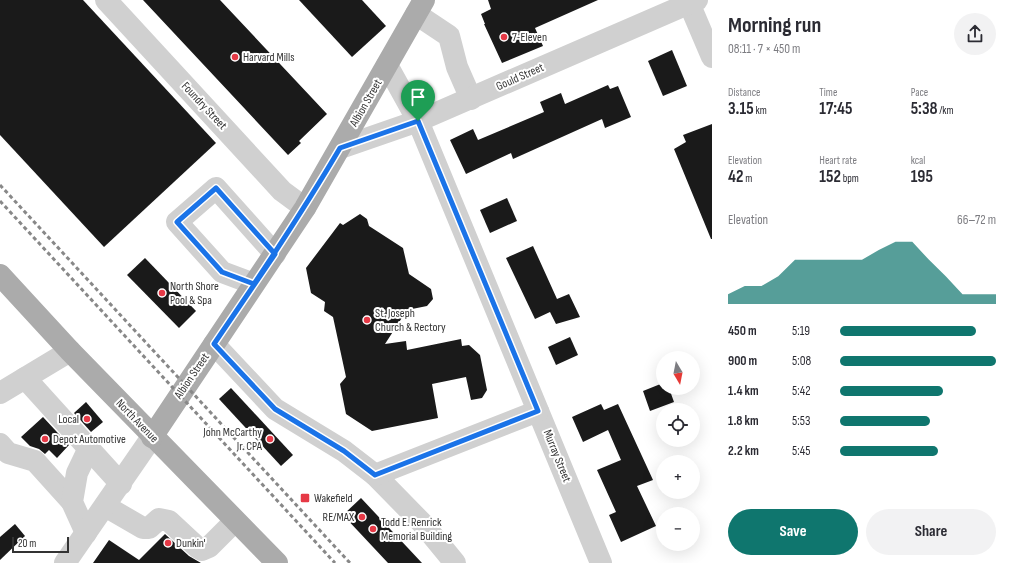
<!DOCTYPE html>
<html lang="en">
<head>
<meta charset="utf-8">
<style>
	body { margin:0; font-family:"Sofia Sans Condensed",sans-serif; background:#f2f2f3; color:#2b2b33; height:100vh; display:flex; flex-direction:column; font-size:15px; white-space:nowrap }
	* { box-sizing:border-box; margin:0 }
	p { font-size:13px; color:#7c7c81 }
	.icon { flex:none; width:22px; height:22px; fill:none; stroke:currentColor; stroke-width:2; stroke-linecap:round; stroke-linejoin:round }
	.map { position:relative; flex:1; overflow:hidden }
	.side { display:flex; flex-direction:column; background:#fff; width:300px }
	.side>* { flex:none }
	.needle { width:26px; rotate:170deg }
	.controls { position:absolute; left:656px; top:351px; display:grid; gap:8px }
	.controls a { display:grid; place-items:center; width:44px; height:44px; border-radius:50%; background:#fff; box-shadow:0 4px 16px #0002; font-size:20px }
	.scale { position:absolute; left:12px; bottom:10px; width:57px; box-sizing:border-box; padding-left:4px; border:2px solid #333; border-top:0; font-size:11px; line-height:14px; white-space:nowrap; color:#333; -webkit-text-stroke:3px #fff; paint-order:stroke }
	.pin { position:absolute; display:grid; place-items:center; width:34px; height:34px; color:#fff; margin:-41px -17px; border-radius:50% 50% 50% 0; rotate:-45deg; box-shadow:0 0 4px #0007 }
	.pin .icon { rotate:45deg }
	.round { display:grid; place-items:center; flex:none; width:42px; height:42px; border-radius:21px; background:#f2f2f3 }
	.overview { display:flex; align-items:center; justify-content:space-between; height:68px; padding:0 16px }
	h1 { font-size:22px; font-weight:700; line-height:30px }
	.figures { display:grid; grid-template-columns:repeat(3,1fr); gap:6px; height:68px; padding:4px 16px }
	.figures div { display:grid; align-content:center }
	.figures b { font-size:17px; font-weight:700 }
	.figures small { font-size:11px; font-weight:400 }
	.figures p { font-size:11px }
	.chart { height:112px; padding:8px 16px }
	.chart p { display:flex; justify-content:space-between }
	.chart svg { width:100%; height:72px; margin-top:4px; fill:#0f766e; opacity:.7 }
	.primary-button { display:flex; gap:8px; margin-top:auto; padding:8px 16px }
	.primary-button a { flex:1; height:46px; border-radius:24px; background:#0f766e; color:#fff; font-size:16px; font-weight:700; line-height:46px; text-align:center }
	.primary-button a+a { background:#f2f2f3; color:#2b2b33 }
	ul { padding:0 16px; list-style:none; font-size:13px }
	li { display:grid; grid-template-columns:64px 48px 1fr; align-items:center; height:30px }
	li i { height:10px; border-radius:5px; background:#0f766e }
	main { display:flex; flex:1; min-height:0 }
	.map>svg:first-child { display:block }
</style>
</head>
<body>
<main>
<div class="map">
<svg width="712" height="563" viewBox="0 0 712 563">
	<rect width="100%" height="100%" fill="#fff"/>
	<!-- building -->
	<g fill="#1a1a1a">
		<path d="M0,0h83l133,143 -112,104 -104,-112z"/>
		<path d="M143,0h77l107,114 -28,27 2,2 -13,12z"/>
		<path d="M299,0h63l24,26 -34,31z"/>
		<path d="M488,0h110l-63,28 8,18 -41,17 -18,-39h1l-4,-10 10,-5z"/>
		<path d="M672,50l15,36 -24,10 -15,-35z"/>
		<path d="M608,85l2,4 8,-3 13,31 -26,11 -3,-9 -89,40 -2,-6 -45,21 -16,-34 23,-11 5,11 66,-28 -4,-10 21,-9 4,11z"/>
		<path d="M712,124v115h-1l-37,-90 12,-7 -3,-7z"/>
		<path d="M507,198l10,23 -27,12 -10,-23z"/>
		<path d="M360,214l7,5 2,7 34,22 6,26 22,15 2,10 -6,7 -20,4 -22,34 21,-3 1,9 54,-11 1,7 7,-1 11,10 7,35 -5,8 -11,2 -5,-23 -34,7 6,34 -66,13 -26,-17 -6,-30 6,-7 -13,-60 -9,-6 1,-9 -14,-9 -5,-25 34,-45 3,2z"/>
		<path d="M533,246l24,53 12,-5 11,23 -24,7 -6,-12 -15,7 -29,-61z"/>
		<path d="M145,258l51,53 -17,17 -52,-53z"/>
		<path d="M570,337l8,18 -22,10 -8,-18z"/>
		<path d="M663,383v5h6l5,14 -24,9 -7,-20z"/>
		<path d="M231,388l62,67 -12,11 -62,-67z"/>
		<path d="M86,402l17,20 -12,10 -17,-19z"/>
		<path d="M601,404l3,6 14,-6 35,76 -16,6 19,40 -35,16 -12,-27 7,-3 -19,-42 24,-10 -13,-30 -25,12 -11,-25z"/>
		<path d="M43,417l26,28 -12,13 -8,-8 -4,4 -6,-5 -9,-3 -9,-9z"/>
		<path d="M361,498l61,65h-34l-45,-48z"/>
		<path d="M15,524l10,12 -25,24v-23z"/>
		<path d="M165,534l24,22 12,7h-108l16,-23 30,20z"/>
	</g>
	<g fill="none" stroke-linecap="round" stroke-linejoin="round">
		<!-- minor -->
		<g stroke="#d0d0d0" stroke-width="22">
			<path d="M106,0l176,191 23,17"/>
			<path d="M689,3l23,54"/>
			<path d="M416,14l33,22 8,31 14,32"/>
			<path d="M387,65l31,56 183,442"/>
			<path d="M340,148l78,-27 279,-121"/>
			<path d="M254,284l-32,-12 -45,-50 39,-34 59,66"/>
			<path d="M214,344l61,65 69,42 31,24 48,49 32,39"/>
			<path d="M25,378l96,106"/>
			<path d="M0,393l70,-42"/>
			<path d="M0,444l8,9 27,8 37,41"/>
			<path d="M375,475l163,-64"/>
			<path d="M105,506l38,22h6l10,-9 10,2 28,26 5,3 7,-3 26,-26"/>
			<path d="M86,533l-14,-31 5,-29 12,-25"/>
			<path d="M65,563l87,-126"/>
		</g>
		<!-- major -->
		<g stroke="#ababab" stroke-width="22">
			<path d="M0,275l70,76 207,212"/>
			<path d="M152,437l153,-229 119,-208"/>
		</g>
		<!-- rail -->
		<g stroke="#888" stroke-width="3" stroke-dasharray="4 3" stroke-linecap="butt">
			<path d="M0,185l350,378"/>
			<path d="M0,201l335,362"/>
		</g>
	</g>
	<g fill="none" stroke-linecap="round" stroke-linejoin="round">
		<!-- route casing -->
		<g stroke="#fff" stroke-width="8">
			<path id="route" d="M418,121l-78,27c-27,46 -56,91 -86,136l-32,-12 -45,-50 39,-34 59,66 -61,90 61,65 69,42 31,24 163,-64 -120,-290"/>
		</g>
		<!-- route -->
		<use href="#route" stroke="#1a73e8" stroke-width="5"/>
	</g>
	<!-- markers -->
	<g fill="#e63946" stroke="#fff" stroke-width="1.5">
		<circle cx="504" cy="37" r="4"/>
		<circle cx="235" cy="57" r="4"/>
		<circle cx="162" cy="293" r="4"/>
		<circle cx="367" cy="320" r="4"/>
		<circle cx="87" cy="419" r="4"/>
		<circle cx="45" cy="439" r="4"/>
		<circle cx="270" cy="439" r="4"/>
		<rect x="300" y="493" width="10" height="10" rx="2"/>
		<circle cx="362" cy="517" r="4"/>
		<circle cx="373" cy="529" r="4"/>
		<circle cx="168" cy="543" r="4"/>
	</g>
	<g text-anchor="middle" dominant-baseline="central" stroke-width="4" stroke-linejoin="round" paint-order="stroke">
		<!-- poi labels -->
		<g font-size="12" fill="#333" stroke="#fff" text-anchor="start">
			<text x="512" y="37">7-Eleven</text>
			<text x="243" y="57">Harvard Mills</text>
			<text x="170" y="286">North Shore<tspan x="170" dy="14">Pool &amp; Spa</tspan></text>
			<text x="375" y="313">St. Joseph<tspan x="375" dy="14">Church &amp; Rectory</tspan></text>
			<text x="79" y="419" text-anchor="end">Local</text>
			<text x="262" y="432" text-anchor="end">John McCarthy<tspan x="262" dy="14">Jr. CPA</tspan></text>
			<text x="53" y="439">Depot Automotive</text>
			<text x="314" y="498">Wakefield</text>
			<text x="354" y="517" text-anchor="end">RE/MAX</text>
			<text x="381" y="522">Todd E. Renrick<tspan x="381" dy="14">Memorial Building</tspan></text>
			<text x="176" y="543">Dunkin'</text>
		</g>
		<!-- street labels -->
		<g font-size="12" fill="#333" stroke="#fff">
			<text transform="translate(520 77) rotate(-24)">Gould Street</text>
			<text transform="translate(366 103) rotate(-60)">Albion Street</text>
			<text transform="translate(204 106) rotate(47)">Foundry Street</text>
			<text transform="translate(192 376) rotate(-56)">Albion Street</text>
			<text transform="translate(137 421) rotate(46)">North Avenue</text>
			<text transform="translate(557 456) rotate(68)">Murray Street</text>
		</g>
	</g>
</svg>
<div class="controls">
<a><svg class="needle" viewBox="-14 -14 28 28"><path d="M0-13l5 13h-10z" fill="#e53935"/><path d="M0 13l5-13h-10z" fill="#7c7c81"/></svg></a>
<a><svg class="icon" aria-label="locate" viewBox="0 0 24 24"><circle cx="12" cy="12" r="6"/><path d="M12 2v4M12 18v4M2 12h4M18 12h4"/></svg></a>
<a>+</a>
<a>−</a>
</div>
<div class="scale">20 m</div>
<div class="pin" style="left:418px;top:121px;background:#1e9e55"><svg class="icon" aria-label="arrive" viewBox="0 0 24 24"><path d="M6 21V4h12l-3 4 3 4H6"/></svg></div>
</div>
<section class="side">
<div class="overview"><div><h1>Morning run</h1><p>08:11 · 7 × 450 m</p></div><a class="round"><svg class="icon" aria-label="share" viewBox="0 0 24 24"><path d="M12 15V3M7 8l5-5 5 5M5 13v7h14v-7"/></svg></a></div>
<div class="figures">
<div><p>Distance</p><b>3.15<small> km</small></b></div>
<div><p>Time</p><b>17:45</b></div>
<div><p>Pace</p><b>5:38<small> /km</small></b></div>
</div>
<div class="figures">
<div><p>Elevation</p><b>42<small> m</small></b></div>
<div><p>Heart rate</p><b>152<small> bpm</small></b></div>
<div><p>kcal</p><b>195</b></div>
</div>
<div class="chart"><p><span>Elevation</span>66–72 m</p>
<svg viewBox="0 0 160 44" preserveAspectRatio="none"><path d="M0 44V38L10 33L20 33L30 27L40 17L50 17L60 17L70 17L80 17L90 11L100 6L110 6L120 17L130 27L140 38L150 38L160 38V44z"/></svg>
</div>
<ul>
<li><b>450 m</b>5:19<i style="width:87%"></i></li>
<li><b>900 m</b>5:08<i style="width:100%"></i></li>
<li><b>1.4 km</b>5:42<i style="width:66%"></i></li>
<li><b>1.8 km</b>5:53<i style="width:58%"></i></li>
<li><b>2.2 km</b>5:45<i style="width:63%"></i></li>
</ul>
<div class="primary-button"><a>Save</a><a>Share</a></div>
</section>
</main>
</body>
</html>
